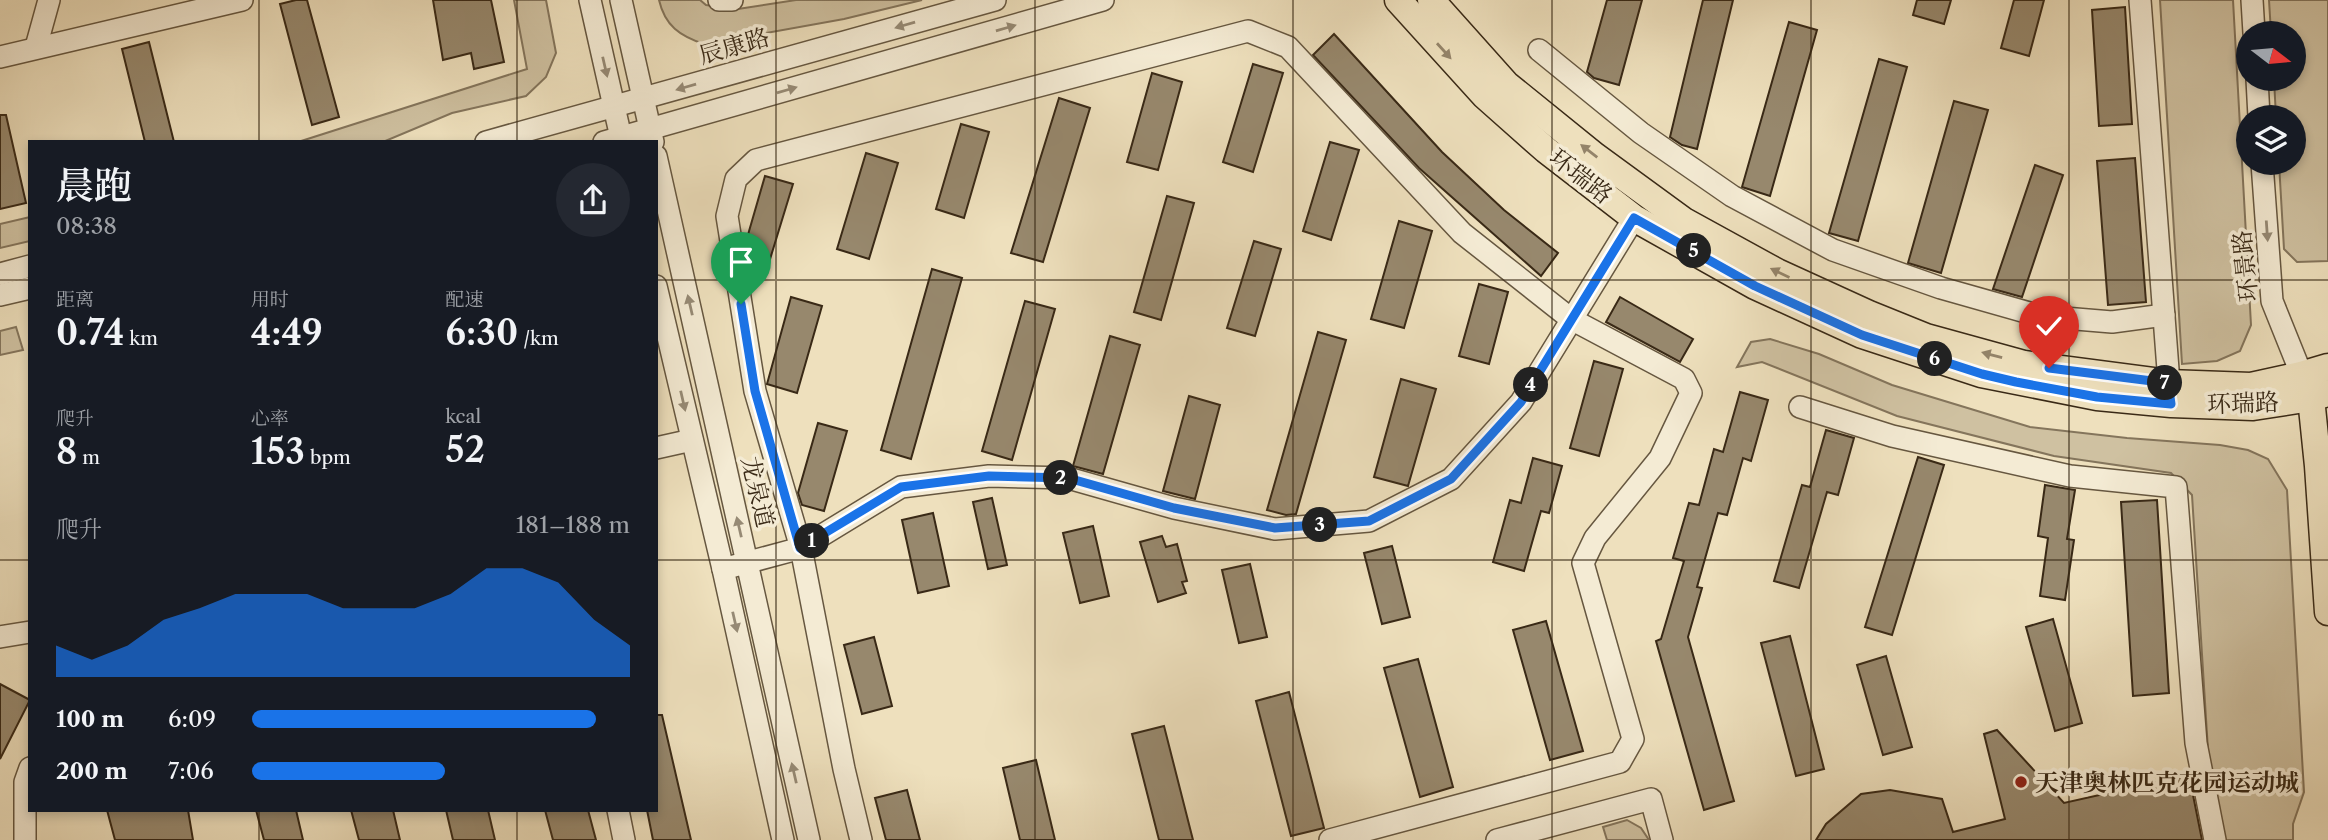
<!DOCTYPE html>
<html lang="zh">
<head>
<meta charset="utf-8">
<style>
	body { margin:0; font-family:"Libre Caslon Text","Noto Serif SC",serif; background:#242831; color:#f1f3f6; height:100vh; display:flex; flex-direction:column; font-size:26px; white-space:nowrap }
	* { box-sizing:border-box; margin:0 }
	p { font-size:23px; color:#9ea1a6 }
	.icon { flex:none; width:38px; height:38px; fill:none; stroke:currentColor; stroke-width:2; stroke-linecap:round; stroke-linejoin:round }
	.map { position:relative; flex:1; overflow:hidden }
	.details { position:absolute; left:28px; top:140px; width:630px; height:672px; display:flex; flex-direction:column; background:#171b24; border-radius:0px; box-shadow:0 4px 10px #0003 }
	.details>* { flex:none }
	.needle { width:46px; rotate:106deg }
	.controls { position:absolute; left:2236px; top:21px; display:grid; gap:14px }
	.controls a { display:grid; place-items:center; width:70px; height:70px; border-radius:50%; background:#171b24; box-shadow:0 4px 10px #0003; font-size:35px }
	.pin { position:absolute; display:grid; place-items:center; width:60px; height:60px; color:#fff; margin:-72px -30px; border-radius:50% 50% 50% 0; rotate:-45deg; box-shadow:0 0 7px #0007 }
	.pin .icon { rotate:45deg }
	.km { position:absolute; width:35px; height:35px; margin:-18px; border-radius:50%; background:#222; color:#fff; font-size:19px; line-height:35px; text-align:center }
	.round { display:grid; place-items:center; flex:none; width:74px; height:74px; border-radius:37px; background:#242831 }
	.summary { display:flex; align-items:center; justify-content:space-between; height:119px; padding:0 28px }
	h1 { font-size:38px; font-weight:600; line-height:52px }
	.metrics { display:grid; grid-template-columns:repeat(3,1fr); gap:10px; height:119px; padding:7px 28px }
	.metrics div { display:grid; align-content:center }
	.metrics b { font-size:35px; font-weight:600 }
	.metrics small { font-size:19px; font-weight:400 }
	.metrics p { font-size:19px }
	.chart { height:196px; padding:14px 28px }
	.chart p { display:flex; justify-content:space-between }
	.chart svg { width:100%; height:126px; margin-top:7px; fill:#1a73e8; opacity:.7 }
	ul { padding:0 28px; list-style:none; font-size:23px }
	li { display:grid; grid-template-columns:112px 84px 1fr; align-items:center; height:52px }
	li i { height:18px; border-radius:9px; background:#1a73e8 }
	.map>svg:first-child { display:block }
</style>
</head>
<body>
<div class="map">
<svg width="2328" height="840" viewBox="0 0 2328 840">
	<rect width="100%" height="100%" fill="#eee0bd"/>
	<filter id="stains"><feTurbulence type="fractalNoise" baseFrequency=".00286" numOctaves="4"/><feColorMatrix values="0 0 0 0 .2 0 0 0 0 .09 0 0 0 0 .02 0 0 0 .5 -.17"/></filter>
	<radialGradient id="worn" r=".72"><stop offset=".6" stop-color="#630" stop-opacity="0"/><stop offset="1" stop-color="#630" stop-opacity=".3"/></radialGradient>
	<!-- green -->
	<g fill="#cfc1a1" stroke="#84755c" stroke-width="2">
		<path d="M514,0h32l10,53 -10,24 -20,19 -74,17 -69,29h-85l229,-73z"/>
		<path d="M659,0h41l6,5 32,4 58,-9h126l-78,19 -140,25c-24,-8 -39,-18 -45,-44z"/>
		<path d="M2160,0h73l18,325 -11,26 -23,10 -35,3z"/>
		<path d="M2269,0h59v261l-31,1 -13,-13 -5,-86h15v-46h-18l-2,-38h20v-46h-23z"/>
		<path d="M30,217v24l-30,7v-24z"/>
		<path d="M16,327l7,23 -23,5v-24z"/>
		<path d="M1770,339l49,15 73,31 138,42 97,11 93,7 28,5 20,9 19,31 17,302 -11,32v16h-69l-15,-74 -17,-271 -21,-22 -117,-17 -157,-40 -135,-54 -25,5 14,-25z"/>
		<path d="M1627,820l14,8 8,12h-42l-4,-13z"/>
	</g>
	<!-- building -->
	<g fill="#97886d" stroke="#392916" stroke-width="2">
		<path d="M296,0h11l32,117 -27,8 -32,-121z"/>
		<path d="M433,0h58l13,62 -30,7 -3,-16 -28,7z"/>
		<path d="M1607,0h35l-23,85 -25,-7 -7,-6z"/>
		<path d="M1703,0h30l-36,149 -15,-4 -12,-8z"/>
		<path d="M1917,0h34l-7,24 -31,-9z"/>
		<path d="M2014,0h30l-15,56 -28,-8z"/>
		<path d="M2125,7l7,117 -33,2 -7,-116z"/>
		<path d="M1789,22l28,8 -47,166 -28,-9z"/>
		<path d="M1334,34l108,118 62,58 54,43 -17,23 -122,-108 -106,-113z"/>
		<path d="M149,42l25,100h-29l-23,-93z"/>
		<path d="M1879,59l28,8 -49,174 -29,-8z"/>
		<path d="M1253,64l30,9 -30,99 -30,-10z"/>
		<path d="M1152,73l30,9 -24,88 -31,-8z"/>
		<path d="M1059,98l31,10 -47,154 -32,-9z"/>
		<path d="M1954,101l34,9 -47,163 -33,-10z"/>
		<path d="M0,115h6l20,88 -26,6z"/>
		<path d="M961,124l28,8 -25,86 -28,-9z"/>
		<path d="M1330,142l29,8 -28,90 -28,-9z"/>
		<path d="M866,153l32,10 -29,96 -32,-10z"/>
		<path d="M2135,158l11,144 -38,3 -11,-144z"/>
		<path d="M2035,165l28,10 -41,122 -29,-8z"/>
		<path d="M765,176l28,8 -26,85 -19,-6 -3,-18z"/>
		<path d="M1167,196l27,7 -33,117 -27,-8z"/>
		<path d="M1399,221l33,10 -28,97 -33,-9z"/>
		<path d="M1254,241l27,8 -26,87 -28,-8z"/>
		<path d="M932,269l30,9 -51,181 -30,-9z"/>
		<path d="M1479,284l29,8 -19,72 -30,-8z"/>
		<path d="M791,297l31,9 -25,87 -30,-9z"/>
		<path d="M1620,297l73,42 -13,23 -74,-40z"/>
		<path d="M1025,301l30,8 -43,151 -30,-9z"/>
		<path d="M1318,332l28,8 -50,174 -10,1 -19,-5z"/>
		<path d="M1110,336l30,9 -37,129 -30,-8z"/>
		<path d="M1594,361l29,8 -24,87 -29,-8z"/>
		<path d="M1401,379l35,10 -28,97 -34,-9z"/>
		<path d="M1740,392l28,8 -17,61 -8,-3 -16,57 -9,-2 -21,74 5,1 -14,49 46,164 -30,9 -48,-169 5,-2 23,-78 -11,-3 16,-55 10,2 15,-56 9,3z"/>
		<path d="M1189,396l31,9 -25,94 -32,-8z"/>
		<path d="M818,423l29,8 -23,80 -22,-6 -4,-12z"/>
		<path d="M1826,430l28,8 -16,57 -11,-3 -28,96 -25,-7 28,-96 8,2z"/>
		<path d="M1918,457l26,8 -52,170 -27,-8z"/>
		<path d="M1533,458l29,8 -13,47 -8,-2 -17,60 -31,-9 17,-62 11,3z"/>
		<path d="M2045,485l30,5 -8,49 7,1 -9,60 -25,-4 8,-58 -10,-2z"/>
		<path d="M992,498l15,67 -19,4 -15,-67z"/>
		<path d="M2157,500l12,193 -36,3 -12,-194z"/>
		<path d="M933,513l16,73 -31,7 -16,-73z"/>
		<path d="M1093,526l16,70 -29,7 -17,-70z"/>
		<path d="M1162,536l4,11 11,-3 10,37 -5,1 4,11 -28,9 -18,-60z"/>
		<path d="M1392,546l18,71 -28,7 -18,-71z"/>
		<path d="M1250,564l17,73 -28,6 -17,-73z"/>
		<path d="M2053,619l29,104 -27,8 -29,-104z"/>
		<path d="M1546,621l37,130 -33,9 -37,-130z"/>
		<path d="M1790,636l34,133 -28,7 -35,-133z"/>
		<path d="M874,637l18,69 -30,8 -18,-69z"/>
		<path d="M1886,656l26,91 -29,8 -26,-90z"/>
		<path d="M1418,659l35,128 -33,10 -36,-129z"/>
		<path d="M0,684l30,16 -30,59z"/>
		<path d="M1289,692l35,136 -33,8 -35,-135z"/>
		<path d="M656,715h6l29,125h-38l-6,-30h9z"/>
		<path d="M1164,726l29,114h-34l-27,-106z"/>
		<path d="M1997,730l67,73 125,-28 13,65h-386l10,-16 35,-30 29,-4 52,9 11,33 52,-13 -21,-85z"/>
		<path d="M1036,760l19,80h-35l-17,-72z"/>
		<path d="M907,790l13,50h-34l-11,-42z"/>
		<path d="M107,810h81l5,30h-78z"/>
		<path d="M256,810h40l7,30h-39z"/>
		<path d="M351,810h42l7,30h-41z"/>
		<path d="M446,810h42l7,30h-42z"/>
		<path d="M545,810h43l8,30h-43z"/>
	</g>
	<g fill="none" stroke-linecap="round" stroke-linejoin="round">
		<!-- minor casing -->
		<g stroke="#665740" stroke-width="24">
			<g id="minor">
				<path d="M590,0l32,142"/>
				<path d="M621,0l32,142"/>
				<path d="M719,0h13"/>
				<path d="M2140,0l30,396"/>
				<path d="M2252,0l2,33"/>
				<path d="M36,47l13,-47"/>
				<path d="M1539,50l102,83 91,63 101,54 108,38 99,28 72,6 52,-7"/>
				<path d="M0,57l242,-57"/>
				<path d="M2257,79l2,38"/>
				<path d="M486,142l509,-142"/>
				<path d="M604,142l499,-142"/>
				<path d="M656,156l153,684"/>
				<path d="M2262,163l10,138 35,87"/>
				<path d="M0,274l30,-8"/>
				<path d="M656,286l67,283 60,271"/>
				<path d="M0,295l30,-7"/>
				<path d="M1800,407l92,29 178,40 106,11 20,256 19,97"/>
				<path d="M656,448l36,-8"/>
				<path d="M723,569l78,-21 100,-61 88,-11 79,2 106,30 101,21 94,-8 82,-42 70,-77 113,-184"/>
				<path d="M0,637l30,-5"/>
				<path d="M618,810l6,30"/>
				<path d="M25,840v-58l5,-14"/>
				<path d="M861,840l-17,-71 -43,-221 -46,-157 -28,-175 9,-37 20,-19 492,-129 40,16 174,186 109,86 113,60 7,14 -31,65 -65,80 -12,25 50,176 -13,23 -290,78"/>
				<path d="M1497,840l154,-41 11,41"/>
			</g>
		</g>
		<!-- major casing -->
		<g stroke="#392916" stroke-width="29">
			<g id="major">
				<path d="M1398,0l87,96 61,54 88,68 121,68 107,49 119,39 116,23 74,7 82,3 58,-9 17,-5"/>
				<path d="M1431,0l75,84 89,72 89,65 93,51 92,42 57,23 98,27 144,19 83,3 50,-11 27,-8"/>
				<path d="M2311,398l7,68 10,146"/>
			</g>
		</g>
		<!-- minor -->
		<use href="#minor" stroke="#f4ebd4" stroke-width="21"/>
		<!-- major -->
		<use href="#major" stroke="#eee0bd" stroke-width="26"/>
	</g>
	<!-- one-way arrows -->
	<defs><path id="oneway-solid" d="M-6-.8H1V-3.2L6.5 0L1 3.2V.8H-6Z" transform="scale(1.75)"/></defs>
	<g fill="#968a75">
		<use href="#oneway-solid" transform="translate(905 25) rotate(164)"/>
		<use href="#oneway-solid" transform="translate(1006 28) rotate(-16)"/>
		<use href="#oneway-solid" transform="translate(605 67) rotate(77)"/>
		<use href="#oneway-solid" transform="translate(686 87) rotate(164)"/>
		<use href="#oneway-solid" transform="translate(787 90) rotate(-16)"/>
		<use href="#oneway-solid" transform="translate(2267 231) rotate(86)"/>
		<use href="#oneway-solid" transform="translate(690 305) rotate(-103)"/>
		<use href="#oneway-solid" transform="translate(683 401) rotate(77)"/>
		<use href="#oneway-solid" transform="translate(739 527) rotate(-103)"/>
		<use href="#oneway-solid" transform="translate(735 622) rotate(77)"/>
		<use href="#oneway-solid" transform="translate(794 773) rotate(-103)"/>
	</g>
	<g fill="#94846a">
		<use href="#oneway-solid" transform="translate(1444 51) rotate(48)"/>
		<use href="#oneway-solid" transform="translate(1589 151) rotate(-142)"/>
		<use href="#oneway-solid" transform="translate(1780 273) rotate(-154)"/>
		<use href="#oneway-solid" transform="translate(1992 355) rotate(-165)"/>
	</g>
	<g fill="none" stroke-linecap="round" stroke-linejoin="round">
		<!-- route casing -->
		<g stroke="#fff" stroke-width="14">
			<path id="route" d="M741,304l14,87 45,157 101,-61 88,-11 79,2 106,30 101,20 94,-7 82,-42 70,-77 113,-184 121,68 107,49 120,39 34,8 81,15 74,7 -3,-21 -119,-15"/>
		</g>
		<!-- route -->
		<use href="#route" stroke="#1a73e8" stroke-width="9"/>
	</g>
	<!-- grid -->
	<path fill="none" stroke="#392916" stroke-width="2" stroke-opacity="0.55" d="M259,0v142M517,0v142M776,0v840M1035,0v840M1293,0v840M1552,0v840M1811,0v840M2069,0v840M0,280h30M656,280h1672M0,560h30M656,560h1672M259,810v30M517,810v30"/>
	<!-- markers -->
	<circle fill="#8f2418" stroke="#f4ebd4" stroke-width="2.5" cx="2021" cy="782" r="7"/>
	<g text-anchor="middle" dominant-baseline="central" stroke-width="7" stroke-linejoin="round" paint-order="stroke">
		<!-- street labels -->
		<g font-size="24" fill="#392916" stroke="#f4ebd4">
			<text transform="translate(734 46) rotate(-16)">辰康路</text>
			<text transform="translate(1581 176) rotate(38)">环瑞路</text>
			<text transform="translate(2245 266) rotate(-96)">环景路</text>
			<text transform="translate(2243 403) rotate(-2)">环瑞路</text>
			<text transform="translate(758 492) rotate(77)">龙泉道</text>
		</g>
		<!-- poi labels -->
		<g font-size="24" font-weight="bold" fill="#392916" stroke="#f4ebd4" text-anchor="start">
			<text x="2035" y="782">天津奥林匹克花园运动城</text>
		</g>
	</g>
	<rect width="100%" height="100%" filter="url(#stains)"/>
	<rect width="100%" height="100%" fill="url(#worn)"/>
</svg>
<div class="controls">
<a><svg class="needle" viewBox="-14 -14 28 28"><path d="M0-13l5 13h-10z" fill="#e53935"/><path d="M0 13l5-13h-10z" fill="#9ea1a6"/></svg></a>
<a><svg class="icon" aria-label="layers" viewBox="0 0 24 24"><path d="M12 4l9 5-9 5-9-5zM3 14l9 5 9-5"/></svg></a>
</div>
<div class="pin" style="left:741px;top:304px;background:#1e9e55"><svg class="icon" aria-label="arrive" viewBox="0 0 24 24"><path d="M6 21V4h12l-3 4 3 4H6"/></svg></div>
<div class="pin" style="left:2049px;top:368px;background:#d93025"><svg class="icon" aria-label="check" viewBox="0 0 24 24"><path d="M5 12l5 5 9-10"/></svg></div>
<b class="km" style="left:812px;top:541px">1</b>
<b class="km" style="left:1061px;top:478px">2</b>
<b class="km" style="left:1320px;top:525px">3</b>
<b class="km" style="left:1531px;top:385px">4</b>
<b class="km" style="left:1694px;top:251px">5</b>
<b class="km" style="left:1935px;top:359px">6</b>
<b class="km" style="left:2165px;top:383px">7</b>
<section class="details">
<div class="summary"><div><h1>晨跑</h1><p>08:38</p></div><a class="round"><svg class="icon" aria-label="share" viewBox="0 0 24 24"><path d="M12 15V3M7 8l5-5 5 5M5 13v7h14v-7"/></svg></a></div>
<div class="metrics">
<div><p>距离</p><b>0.74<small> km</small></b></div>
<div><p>用时</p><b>4:49</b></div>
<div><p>配速</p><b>6:30<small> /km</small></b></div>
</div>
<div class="metrics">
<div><p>爬升</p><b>8<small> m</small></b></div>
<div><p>心率</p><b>153<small> bpm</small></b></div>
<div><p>kcal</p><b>52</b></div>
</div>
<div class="chart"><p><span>爬升</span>181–188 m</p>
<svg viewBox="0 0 160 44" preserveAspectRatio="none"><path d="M0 44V33L10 38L20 33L30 24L40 20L50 15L60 15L70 15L80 20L90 20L100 20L110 15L120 6L130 6L140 11L150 24L160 33V44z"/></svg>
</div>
<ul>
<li><b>100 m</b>6:09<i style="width:91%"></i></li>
<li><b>200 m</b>7:06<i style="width:51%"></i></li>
</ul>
</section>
</div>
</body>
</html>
